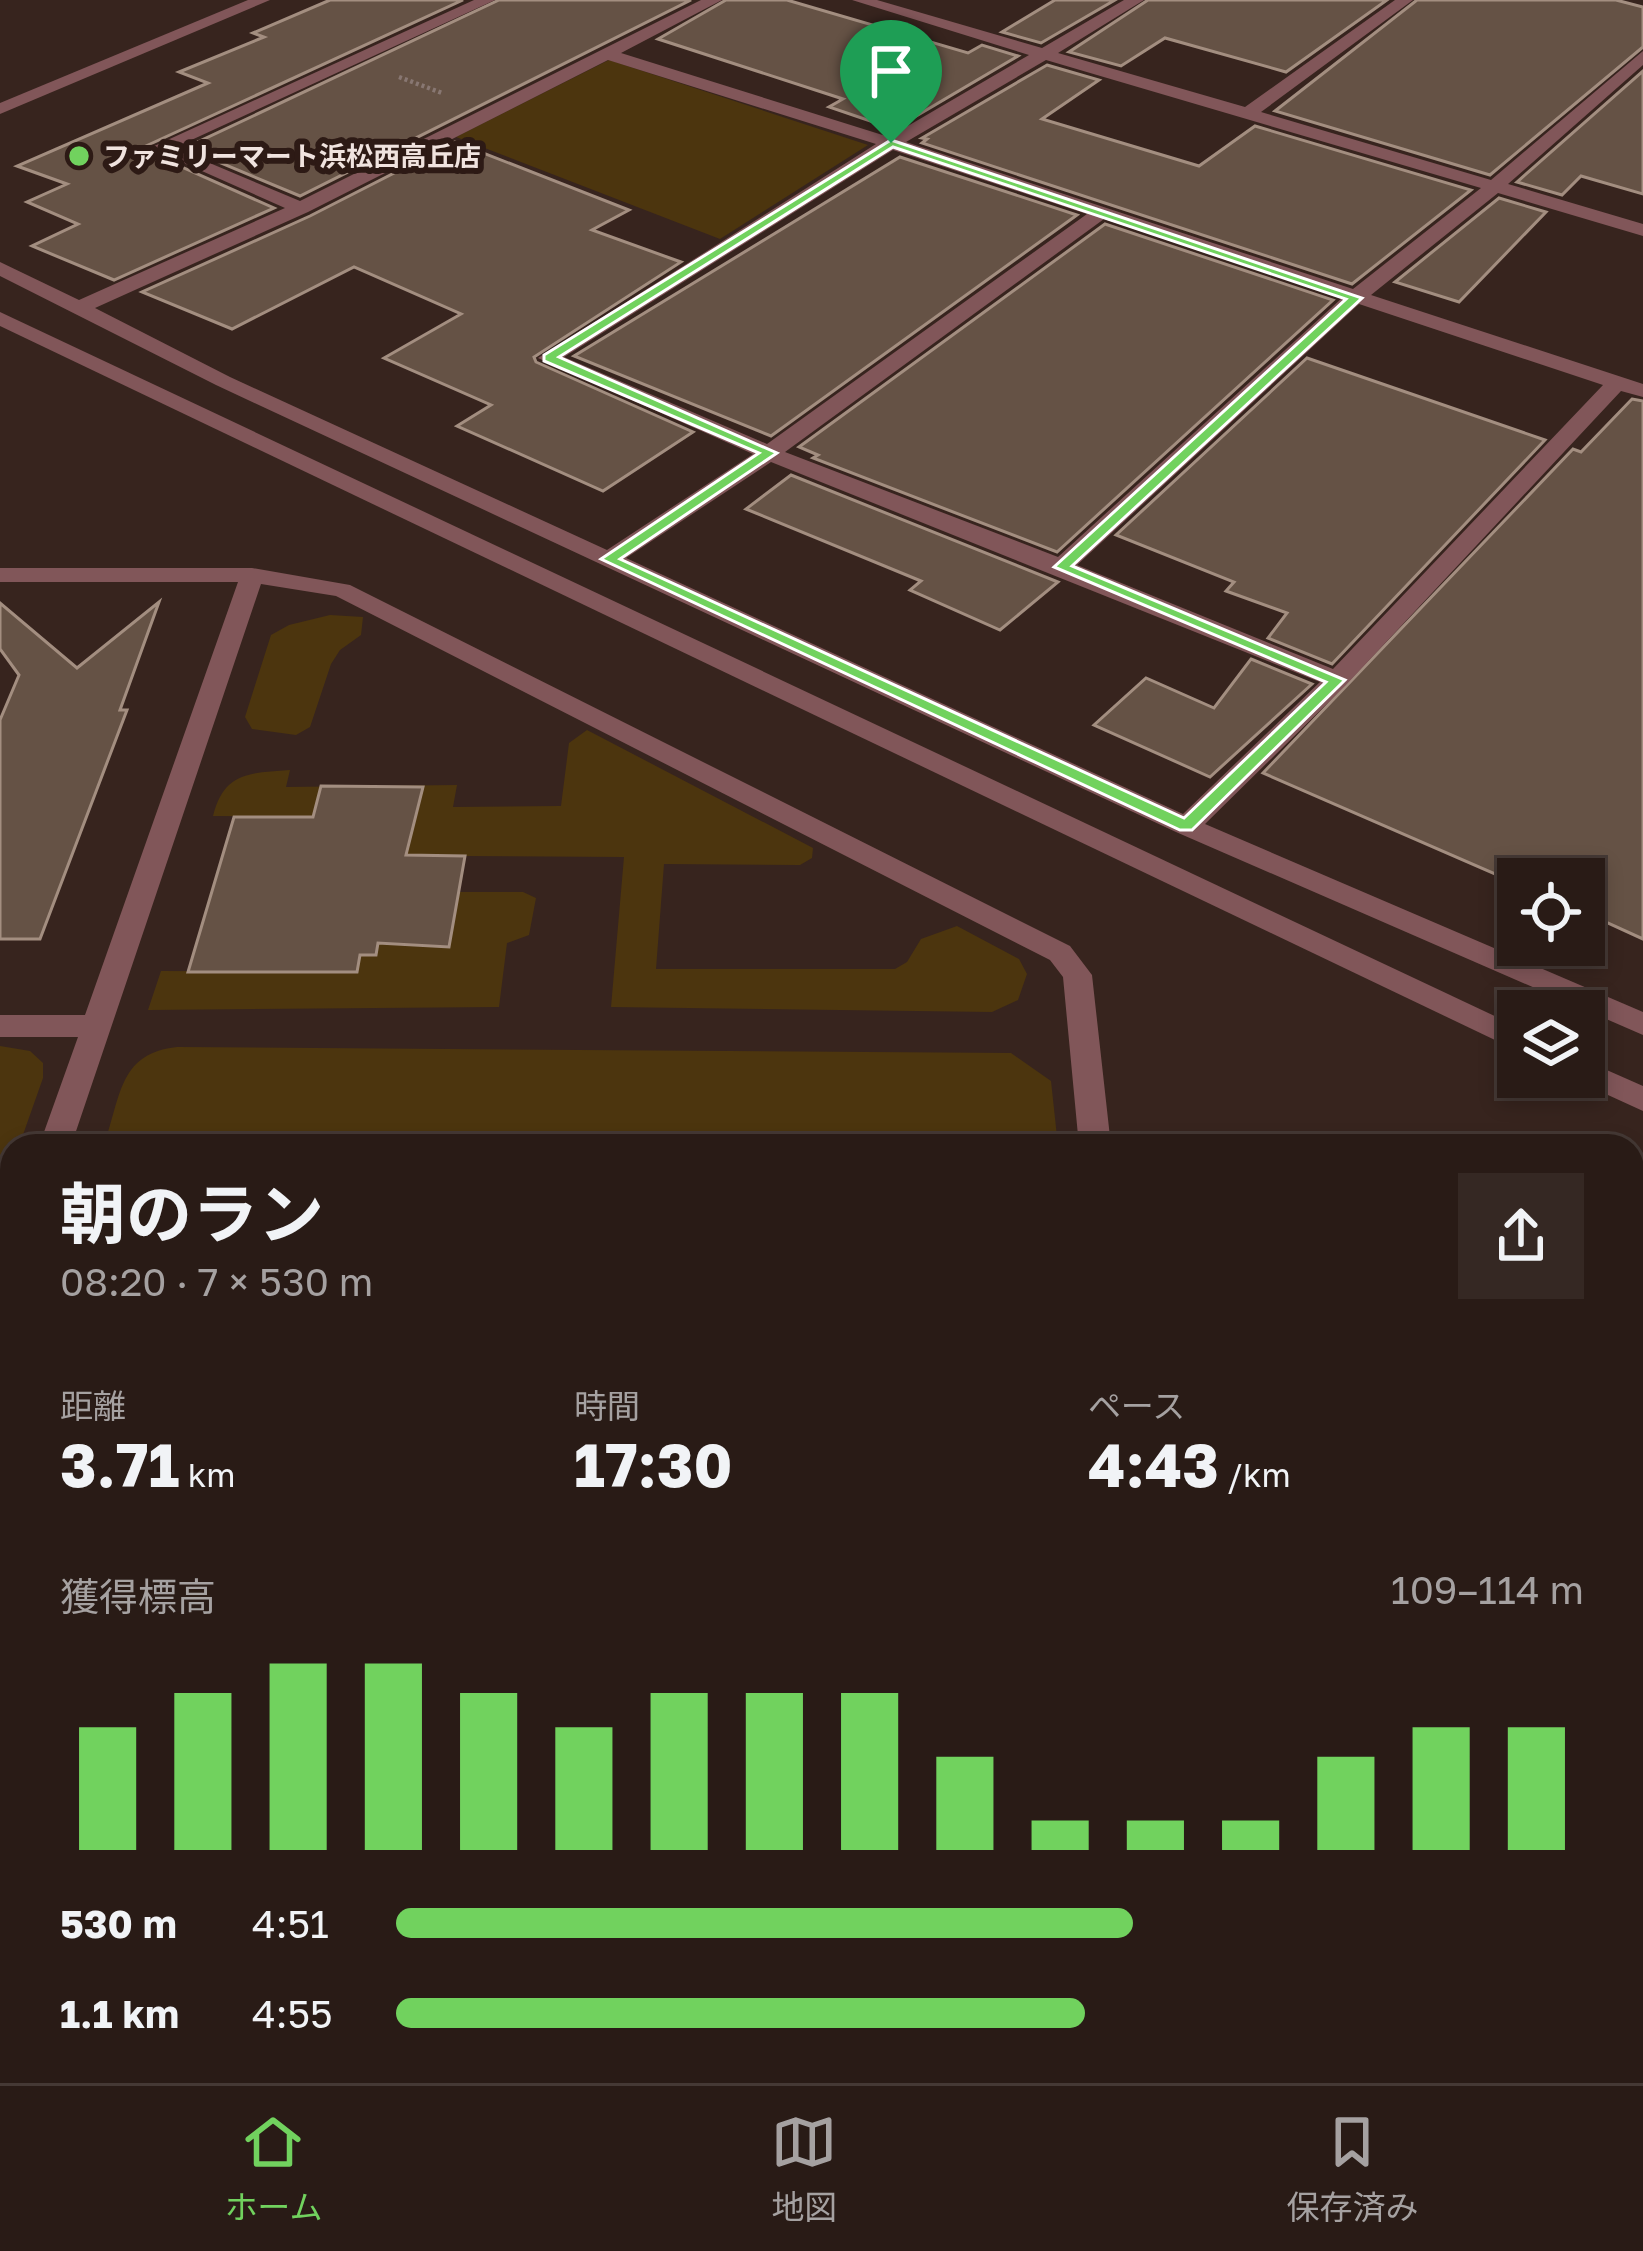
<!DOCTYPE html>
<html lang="ja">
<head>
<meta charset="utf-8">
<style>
	body { margin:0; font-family:"Golos Text","Noto Sans JP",sans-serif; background:#352823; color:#f1f3f6; height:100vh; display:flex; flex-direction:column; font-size:45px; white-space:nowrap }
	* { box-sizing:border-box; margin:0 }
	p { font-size:39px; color:#a5a1a1 }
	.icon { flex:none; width:66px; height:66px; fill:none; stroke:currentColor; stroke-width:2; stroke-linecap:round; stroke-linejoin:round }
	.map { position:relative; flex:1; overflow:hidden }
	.drawer { position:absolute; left:0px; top:1134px; width:1644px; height:951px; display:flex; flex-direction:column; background:#291b16; border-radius:36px 36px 0 0; box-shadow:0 6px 18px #0003,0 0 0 3px #453935 }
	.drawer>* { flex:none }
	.controls { position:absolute; left:1497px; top:858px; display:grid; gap:24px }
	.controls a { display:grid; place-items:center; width:108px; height:108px; border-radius:0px; background:#291b16; box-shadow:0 6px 18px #0003,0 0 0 3px #453935; font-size:60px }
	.pin { position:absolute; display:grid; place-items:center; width:102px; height:102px; color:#fff; margin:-123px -51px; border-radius:50% 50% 50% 0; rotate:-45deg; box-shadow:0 0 12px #0007 }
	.pin .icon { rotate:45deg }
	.round { display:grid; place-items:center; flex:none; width:126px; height:126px; border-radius:0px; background:#352823 }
	.overview { display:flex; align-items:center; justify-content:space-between; height:204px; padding:0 60px }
	h1 { font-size:66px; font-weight:700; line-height:90px }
	.metrics { display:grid; grid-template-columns:repeat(3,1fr); gap:18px; height:204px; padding:12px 60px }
	.metrics div { display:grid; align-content:center }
	.metrics b { font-size:60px; font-weight:700 }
	.metrics small { font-size:33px; font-weight:400 }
	.metrics p { font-size:33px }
	.chart { height:336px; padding:24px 60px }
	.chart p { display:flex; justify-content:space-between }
	.chart svg { width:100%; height:216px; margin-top:12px; stroke:#71d25e; stroke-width:6 }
	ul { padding:0 60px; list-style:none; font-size:39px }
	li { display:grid; grid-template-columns:192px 144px 1fr; align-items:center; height:90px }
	li i { height:30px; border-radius:15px; background:#71d25e }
	.dock { display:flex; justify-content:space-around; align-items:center; height:168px; border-top:3px solid #453935; background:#291b16; font-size:33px; color:#a5a1a1 }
	.dock a { display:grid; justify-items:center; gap:6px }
	.dock .on { color:#71d25e }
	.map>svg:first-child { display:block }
</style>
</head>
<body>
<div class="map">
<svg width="1643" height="2083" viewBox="0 0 1643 2083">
	<rect width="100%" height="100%" fill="#37241e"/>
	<!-- green -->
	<g fill="#4c350e">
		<path d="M609,60l259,85 -148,94 -264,-102z"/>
		<path d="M330,615l33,2 -2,18 -21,15 -9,14 -21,63 -14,8 -44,-6 -7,-12 26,-82 18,-10z"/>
		<path d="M587,730l226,118 -1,10 -12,7 -136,-1 -8,105h239l12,-7 14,-23 36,-13 62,33 8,15 -9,26 -26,12 -381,-5 13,-150 -159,-1 -6,36h64l13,6 -7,37 -22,8 -8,64 -351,3 13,-39 195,1 4,-17h16l13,-138 -176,-1c11,-44 36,-43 77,-46l-4,17 171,-2 -4,22 108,-1 8,-63z"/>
		<path d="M0,1046l30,5 13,12v15l-24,68h-7v19l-12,33z"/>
		<path d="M177,1047l834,6 40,28 7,65h-815l1,-8 -138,1c15,-46 15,-86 71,-92z"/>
		<path d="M12,1523v337h-12v-328z"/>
	</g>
	<!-- building -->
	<g fill="#655245" stroke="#a38e80" stroke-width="3">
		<path d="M330,0h133l-317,146 2,6 126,56 -160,72 -82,-34 46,-22 -51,-22 40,-18 -50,-18 191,-83 -29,-11 85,-35 -11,-4z"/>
		<path d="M499,0h192l-391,196 -115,-48z"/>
		<path d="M726,0h61l181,53 14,-8 36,11 -124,73 -65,-22 14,-8 -185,-60z"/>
		<path d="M1055,0h60l-74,43 -39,-11z"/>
		<path d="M1148,0h239l-101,72 -121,-34 -44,28 -52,-14z"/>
		<path d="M1417,0h199l27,7v40l-153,128 -215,-64z"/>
		<path d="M1047,65l52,15 -57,39 157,47 56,-40 216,64 -119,94 -430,-141 5,-4 -5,-1z"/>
		<path d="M1643,71v123l-62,-18 -19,19 -45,-13z"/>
		<path d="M455,142l174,68 -37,20 89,32 -147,95 2,5 157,70 -90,59 -146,-65 34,-21 -107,-47 77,-44 -107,-47 -122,62 -90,-37 168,-76z"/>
		<path d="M900,157l177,58 -306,221 -197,-80z"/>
		<path d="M1499,198l47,14 -87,90 -64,-20z"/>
		<path d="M1105,224l228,76 -276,252 -244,-94 5,-3 -19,-8z"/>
		<path d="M1307,358l238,82 -213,224 -64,-26 19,-25 -61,-22 8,-9 -118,-47z"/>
		<path d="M1632,399l11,2v538l-59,-27v-33h-66v5l-255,-111 310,-324 8,3z"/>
		<path d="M791,475l267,107 -58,48 -90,-40 11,-9 -175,-72z"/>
		<path d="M159,602l-39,108h7l-87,229h-40v-219l19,-45 -19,-26v-46l77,65z"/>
		<path d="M1251,659l61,25 -102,93 -116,-52 52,-47 68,30z"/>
		<path d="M321,786l102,1 -17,68 59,1 -16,91 -71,-4 -2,12h-16l-3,17h-169l46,-155h79z"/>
	</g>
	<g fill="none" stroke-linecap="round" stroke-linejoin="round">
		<!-- path -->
		<path stroke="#887772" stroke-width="4.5" stroke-dasharray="3 3" stroke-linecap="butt" d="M399,77l43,16"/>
		<!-- minor -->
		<g fill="#815659" fill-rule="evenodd">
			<path d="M248,0h22l-270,114v-11z"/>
			<path d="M474,0h21l-321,148 126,53 401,-201h21l-101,53 268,84 140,-82 -177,-55h25l165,48 82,-48h20l-86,53 187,54 150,-107h18l-152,112 230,68 152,-129v14l-135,119 135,40v12l-145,-43 -127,102 272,89v13l-22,-6 -275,294 -141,139 438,188v23l-467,-203 -960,-447 -216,-109v-14l79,38 206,-92 -135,-60zM608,60l268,84 -338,214 215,96 -146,96 -377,-173 -135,-69 213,-96zM1046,60l435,128 -128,101 -447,-147zM893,150l194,64 -320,230 -203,-87zM1104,219l238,79 -284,259 -273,-105zM1359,304l244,81 -270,284 -256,-104zM771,462l549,220 -137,132 -557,-256z"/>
			<path d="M0,312l1518,715v24l-1518,-725z"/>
			<path d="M0,568h252l98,17 720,361 22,29 19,171h-32l-16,-169 -13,-17 -714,-364 -75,-12 -190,562h-32l39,-109h-78v-22h85l153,-433h-238z"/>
			<path d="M1584,1060l59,26v25l-70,-32 11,-2z"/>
			<path d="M12,1257v57l-12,5v-58z"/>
			<rect x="0" y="1439" width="12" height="30"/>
			<rect x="1632" y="1451" width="11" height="30"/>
			<path d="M1170,2073h44l1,10h-44z"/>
		</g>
	</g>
	<!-- route -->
	<path fill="#71d25e" stroke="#fff" stroke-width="3" fill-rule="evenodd" d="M891,140l471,158 -290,268 273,114 -153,150h-12l-579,-271 158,-106 -215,-92v-6zM893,147l453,152 -292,268 272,115 -142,136 -564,-259 157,-106 -218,-96z"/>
	<!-- markers -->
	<circle fill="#71d25e" stroke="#2d1a15" stroke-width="4.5" cx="79" cy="156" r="12"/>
	<g text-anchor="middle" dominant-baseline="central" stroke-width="12" stroke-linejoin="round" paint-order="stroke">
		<!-- far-poi labels -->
		<g font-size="27" font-weight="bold" fill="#f0e3df" stroke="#2d1a15" text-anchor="start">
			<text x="103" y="156">ファミリーマート浜松西高丘店</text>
		</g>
	</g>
</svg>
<div class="controls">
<a><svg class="icon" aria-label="locate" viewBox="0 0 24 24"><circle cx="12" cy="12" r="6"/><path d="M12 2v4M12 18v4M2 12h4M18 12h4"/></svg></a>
<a><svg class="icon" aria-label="layers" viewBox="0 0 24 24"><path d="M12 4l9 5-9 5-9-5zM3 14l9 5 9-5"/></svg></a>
</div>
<div class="pin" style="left:891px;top:143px;background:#1e9e55"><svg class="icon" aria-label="arrive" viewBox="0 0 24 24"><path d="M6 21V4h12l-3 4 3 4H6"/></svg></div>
<section class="drawer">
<div class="overview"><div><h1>朝のラン</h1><p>08:20 · 7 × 530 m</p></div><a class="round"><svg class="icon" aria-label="share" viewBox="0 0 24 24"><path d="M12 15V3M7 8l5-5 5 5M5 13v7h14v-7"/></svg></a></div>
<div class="metrics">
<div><p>距離</p><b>3.71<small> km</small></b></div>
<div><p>時間</p><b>17:30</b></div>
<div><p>ペース</p><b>4:43<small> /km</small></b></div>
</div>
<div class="chart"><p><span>獲得標高</span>109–114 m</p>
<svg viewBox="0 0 160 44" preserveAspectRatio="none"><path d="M5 44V19M15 44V12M25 44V6M35 44V6M45 44V12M55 44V19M65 44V12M75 44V12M85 44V12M95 44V25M105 44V38M115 44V38M125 44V38M135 44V25M145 44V19M155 44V19"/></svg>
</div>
<ul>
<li><b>530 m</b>4:51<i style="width:62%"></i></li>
<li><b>1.1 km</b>4:55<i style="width:58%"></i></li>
</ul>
</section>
</div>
<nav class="dock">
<a class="on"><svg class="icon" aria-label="home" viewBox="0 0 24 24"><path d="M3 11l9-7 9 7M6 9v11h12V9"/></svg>ホーム</a>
<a><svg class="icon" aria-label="map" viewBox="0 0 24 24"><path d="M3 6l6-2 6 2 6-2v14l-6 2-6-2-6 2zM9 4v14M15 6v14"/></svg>地図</a>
<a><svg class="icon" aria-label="saved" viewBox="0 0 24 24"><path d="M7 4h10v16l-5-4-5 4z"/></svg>保存済み</a>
</nav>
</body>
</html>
